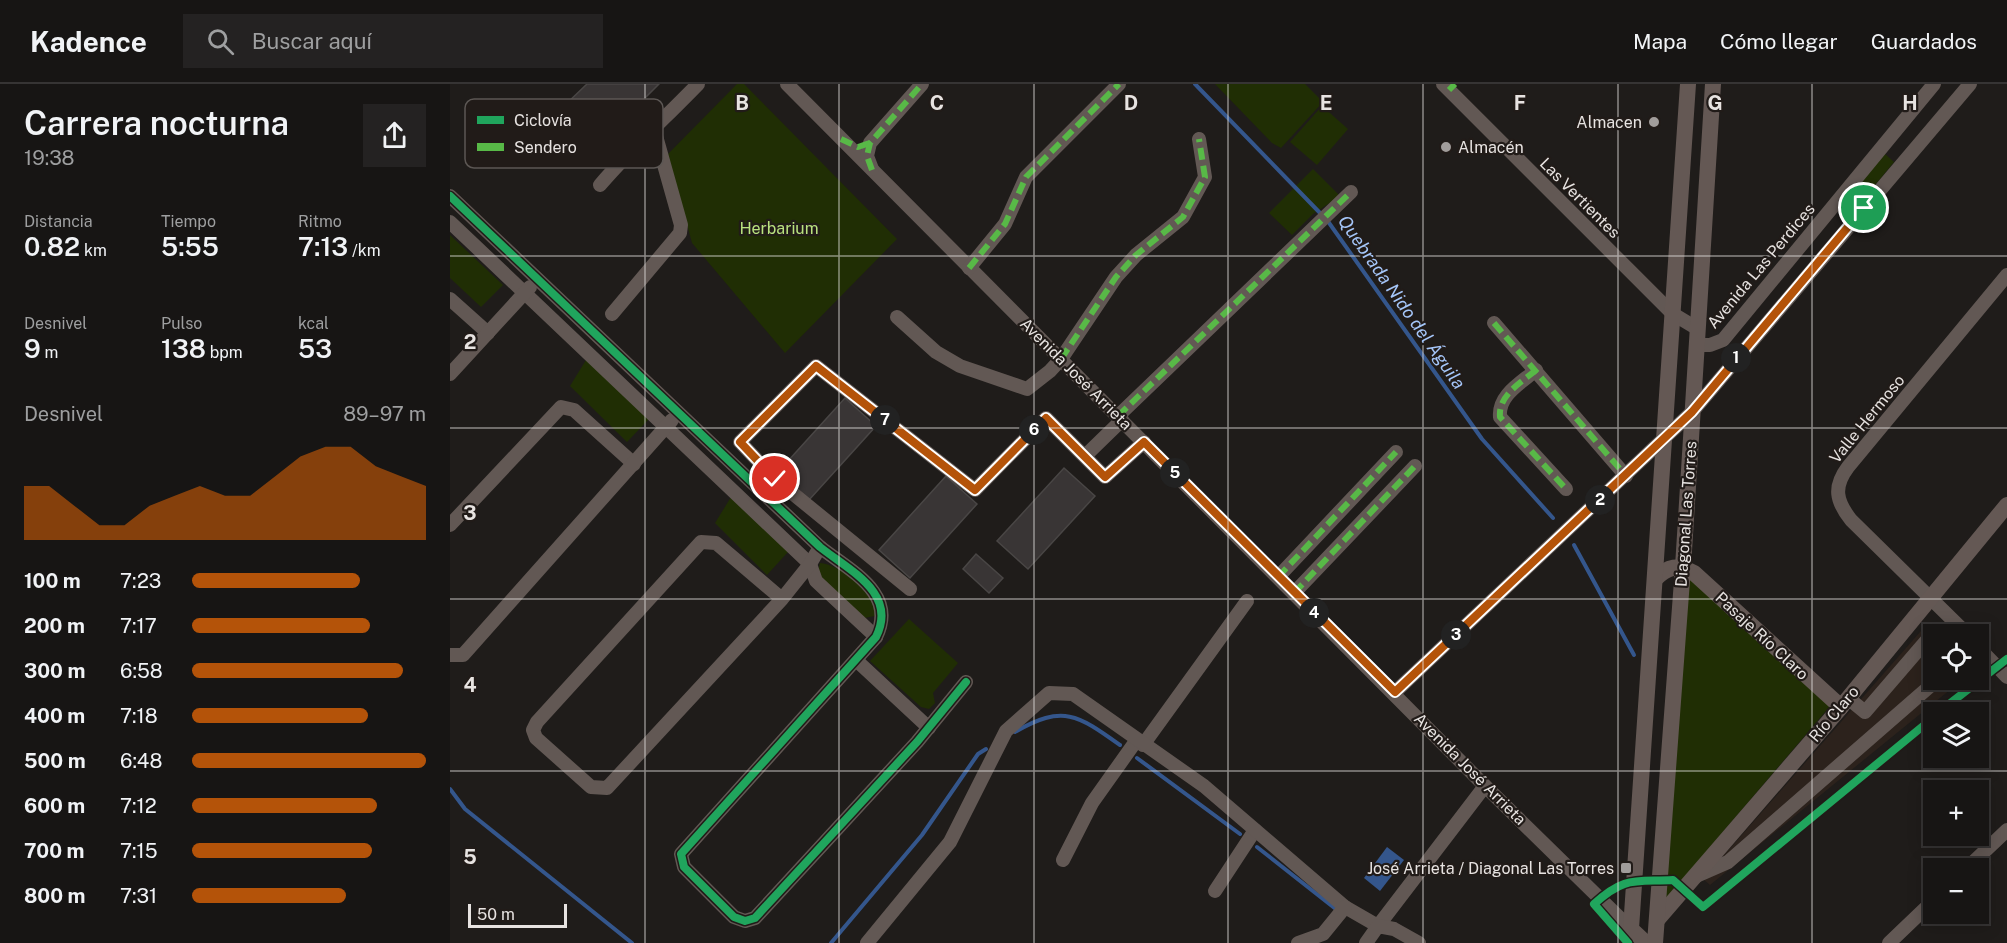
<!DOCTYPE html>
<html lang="es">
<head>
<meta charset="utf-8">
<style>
	body { margin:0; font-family:"Public Sans",sans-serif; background:#242222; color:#f1f3f6; height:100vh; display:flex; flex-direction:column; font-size:22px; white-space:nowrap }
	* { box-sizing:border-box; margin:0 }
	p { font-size:20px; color:#9e9fa0 }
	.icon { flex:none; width:33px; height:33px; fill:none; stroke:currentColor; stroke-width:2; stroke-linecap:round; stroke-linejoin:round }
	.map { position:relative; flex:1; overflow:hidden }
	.panel { display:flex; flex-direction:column; background:#171514; width:450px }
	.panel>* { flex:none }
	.buttons { position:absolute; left:1473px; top:540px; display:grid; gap:12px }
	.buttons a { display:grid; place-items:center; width:66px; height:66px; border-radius:0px; background:#171514; box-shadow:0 3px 15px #0003,0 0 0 2px #363434; font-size:30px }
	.scale { position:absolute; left:18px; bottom:15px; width:99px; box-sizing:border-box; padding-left:6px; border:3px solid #e7e3e1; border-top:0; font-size:16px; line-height:21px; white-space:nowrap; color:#e7e3e1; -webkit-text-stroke:4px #211b18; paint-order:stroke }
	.pin { position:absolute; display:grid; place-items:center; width:51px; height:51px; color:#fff; margin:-26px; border:3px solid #fff; border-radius:50%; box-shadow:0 2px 6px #0007 }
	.km { position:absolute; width:30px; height:30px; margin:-15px; border-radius:50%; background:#222; color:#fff; font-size:16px; line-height:30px; text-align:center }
	.round { display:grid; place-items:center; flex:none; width:63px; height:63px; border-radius:0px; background:#242222 }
	.summary { display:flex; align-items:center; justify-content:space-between; height:102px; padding:0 24px }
	h1 { font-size:33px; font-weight:600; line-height:45px }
	.stats { display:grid; grid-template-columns:repeat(3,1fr); gap:9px; height:102px; padding:6px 24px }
	.stats div { display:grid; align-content:center }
	.stats b { font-size:26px; font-weight:600 }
	.stats small { font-size:16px; font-weight:400 }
	.stats p { font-size:16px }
	.chart { height:168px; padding:12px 24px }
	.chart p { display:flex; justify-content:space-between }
	.chart svg { width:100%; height:108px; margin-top:6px; fill:#b45309; opacity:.7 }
	ul { padding:0 24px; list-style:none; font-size:20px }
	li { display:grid; grid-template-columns:96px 72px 1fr; align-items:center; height:45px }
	li i { height:15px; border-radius:8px; background:#b45309 }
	header { display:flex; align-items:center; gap:36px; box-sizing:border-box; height:84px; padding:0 30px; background:#171514; border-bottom:2px solid #363434 }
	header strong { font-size:28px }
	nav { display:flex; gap:33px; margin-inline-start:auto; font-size:21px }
	.search { width:420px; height:54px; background:#242222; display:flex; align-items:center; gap:15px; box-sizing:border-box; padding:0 21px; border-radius:0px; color:#9e9fa0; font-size:22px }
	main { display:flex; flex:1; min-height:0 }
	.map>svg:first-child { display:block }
</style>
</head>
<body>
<header>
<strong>Kadence</strong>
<div class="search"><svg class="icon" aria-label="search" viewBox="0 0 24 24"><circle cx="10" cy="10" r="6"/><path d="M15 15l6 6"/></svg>Buscar aquí</div>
<nav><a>Mapa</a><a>Cómo llegar</a><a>Guardados</a></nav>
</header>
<main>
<section class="panel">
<div class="summary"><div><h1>Carrera nocturna</h1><p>19:38</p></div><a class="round"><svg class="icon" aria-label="share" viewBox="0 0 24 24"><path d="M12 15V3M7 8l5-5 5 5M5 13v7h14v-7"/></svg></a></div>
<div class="stats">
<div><p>Distancia</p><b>0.82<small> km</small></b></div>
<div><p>Tiempo</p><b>5:55</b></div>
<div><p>Ritmo</p><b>7:13<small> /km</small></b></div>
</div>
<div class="stats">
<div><p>Desnivel</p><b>9<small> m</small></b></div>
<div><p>Pulso</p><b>138<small> bpm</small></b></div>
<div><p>kcal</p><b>53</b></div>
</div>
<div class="chart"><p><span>Desnivel</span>89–97 m</p>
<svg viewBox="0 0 160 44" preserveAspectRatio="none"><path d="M0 44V22L10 22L20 30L30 38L40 38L50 30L60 26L70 22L80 26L90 26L100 18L110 10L120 6L130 6L140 14L150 18L160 22V44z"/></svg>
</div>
<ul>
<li><b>100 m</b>7:23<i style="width:72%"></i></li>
<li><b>200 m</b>7:17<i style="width:76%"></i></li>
<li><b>300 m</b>6:58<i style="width:90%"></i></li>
<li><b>400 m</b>7:18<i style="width:75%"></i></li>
<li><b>500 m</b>6:48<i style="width:100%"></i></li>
<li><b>600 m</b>7:12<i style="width:79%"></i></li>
<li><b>700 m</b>7:15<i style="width:77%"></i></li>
<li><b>800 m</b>7:31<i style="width:66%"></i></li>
</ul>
</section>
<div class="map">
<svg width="1557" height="859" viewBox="0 0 1557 859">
	<rect width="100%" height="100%" fill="#1f1c1a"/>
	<!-- built -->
	<path fill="#2c221c" d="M1478,539l10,11h-4v46h28l-252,205 -7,-6z"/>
	<!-- green -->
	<g fill="#202e04">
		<path d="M287,0h7l153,155 -112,114 -93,-110 -24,-89z"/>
		<path d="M765,0h90l18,18 -42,46 -9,-5z"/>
		<path d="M872,22l26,23 -31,36 -27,-23z"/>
		<path d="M1435,70l9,8 -43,52 -10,-8z"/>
		<path d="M863,85l27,27 -27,18 -21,21 -23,-22z"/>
		<path d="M0,151l53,50 -22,22 -31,-29z"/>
		<path d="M136,276l63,59 -22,23 -57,-56z"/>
		<path d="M281,413l57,55 -21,23 -52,-52z"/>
		<path d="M370,479c19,1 48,26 58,42l-3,11 -11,2 -47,-45z"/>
		<path d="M1238,488l143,133 -167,196z"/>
		<path d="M459,535l49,44 -25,30 2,10 -6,6 -8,-2 -51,-46z"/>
	</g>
	<!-- water -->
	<path fill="#34568c" d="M937,763l17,13 -24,31 -16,-13z"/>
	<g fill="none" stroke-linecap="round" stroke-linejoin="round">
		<!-- stream -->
		<g stroke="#34568c" stroke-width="4">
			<path d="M745,0l127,131"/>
			<path d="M877,136l155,219 71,79"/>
			<path d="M1124,461l60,110"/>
			<path d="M565,648c48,-28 63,-17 105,13"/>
			<path d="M687,674l103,76"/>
			<path d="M0,705l15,20 167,134"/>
			<path d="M807,763l80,63"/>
			<path d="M381,859l91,-108 56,-81 8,-5"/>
		</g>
	</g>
	<!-- building -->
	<g fill="#393535" stroke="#494645" stroke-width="1.5">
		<path d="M137,0h72l-72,72 -27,-27 13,-13 -9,-10z"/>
		<path d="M395,314l31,28 -67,74 -31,-28z"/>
		<path d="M614,384l31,28 -67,73 -31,-28z"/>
		<path d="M496,392l31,28 -67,74 -31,-28z"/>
		<path d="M526,470l27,24 -14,15 -26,-24z"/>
	</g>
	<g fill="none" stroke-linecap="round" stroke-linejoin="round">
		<!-- minor -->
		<g stroke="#625854" stroke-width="14">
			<path d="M337,0l698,702 146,143"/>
			<path d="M993,0l230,230 25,15"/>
			<path d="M422,85l-5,-13 3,-13 52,-59"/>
			<path d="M150,101c31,-36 65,-67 98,-101"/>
			<path d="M0,112l370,351c30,24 78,46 56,90l-195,217 3,13 50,50 11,4 10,-3 162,-176 49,-60"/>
			<path d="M0,138l360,342 6,17 60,56"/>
			<path d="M519,184l36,-44 21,-47 93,-93"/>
			<path d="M0,215l38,34"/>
			<path d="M162,230l68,-81 1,-8 -27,-96"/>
			<path d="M447,233l39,35 24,14 67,23 23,-18 11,-12 55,-82 20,-22 47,-38 22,-40 -6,-38"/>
			<path d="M1044,239l132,153"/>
			<path d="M1247,261h13l13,-5 211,-256"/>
			<path d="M1086,286c-15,13 -38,25 -36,47l66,72"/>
			<path d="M0,290l80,-87"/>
			<path d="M668,332l233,-224"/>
			<path d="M635,372l37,-36"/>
			<path d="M0,441l111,-118 13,3 60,54"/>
			<path d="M828,493l118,-125"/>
			<path d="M460,505l-135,-110 -35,-37 76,-76 159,124 71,-72 59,59 39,-35"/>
			<path d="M844,509l121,-127"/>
			<path d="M332,515l-66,-56 -15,-1 -164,180 -4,8 3,8 55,49 16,1 175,-189 28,-35 10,-17"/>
			<path d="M1517,550l-116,-114c-15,-19 -18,-33 -3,-53l159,-192"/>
			<path d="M1528,563l29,30"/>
			<path d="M0,571h13l209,-235"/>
			<path d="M406,576l73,68"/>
			<path d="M945,608l297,-280 278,-328"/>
			<path d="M1398,614l17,14 68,-79 1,1"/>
			<path d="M693,661l104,-144"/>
			<path d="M613,776l29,-57 44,-62"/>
			<path d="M1517,784l40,-38"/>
			<path d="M1246,792l32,-14 209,-182"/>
			<path d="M765,807l40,-61"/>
			<path d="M417,859l83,-101 56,-111 43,-38 24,1 131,92 141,121 33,19 107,-140"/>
			<path d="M848,859l25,-9 22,-27"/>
			<path d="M916,859l12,-17 16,3 25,14"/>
			<path d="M1439,859l45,-43"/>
		</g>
		<!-- major -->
		<g stroke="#645854" stroke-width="16">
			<path d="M1205,495c13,-13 23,-15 39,-6l147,134"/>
			<path d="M1207,836l184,-213 166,-202"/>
			<path d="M1196,859l-15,-14 57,-845"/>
			<path d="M1205,859l28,-376 30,-483"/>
		</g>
		<!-- quiet -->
		<g stroke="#58b947" stroke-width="6" stroke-dasharray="12 6" stroke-linecap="butt">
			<path d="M999,6l6,-6"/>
			<path d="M391,55l17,8 12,-4"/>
			<path d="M422,86l-5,-14 3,-13 52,-59"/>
			<path d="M519,184l36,-44 21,-47 93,-93"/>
			<path d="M1044,239l132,153"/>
			<path d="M611,275l55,-82 20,-22 47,-38 22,-40 -6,-38"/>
			<path d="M1086,286c-15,13 -38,25 -36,47l66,72"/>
			<path d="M668,332l233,-224"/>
			<path d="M828,493l118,-125"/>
			<path d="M844,509l121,-127"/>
		</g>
		<!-- cycleway casing -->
		<g stroke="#211b18" stroke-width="11">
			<g id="cycleway">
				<path d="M0,112l370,351c30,24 78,46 56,90l-195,217 3,13 50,50 11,4 10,-3 162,-176 49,-60"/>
				<path d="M1489,628l68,-53"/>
				<path d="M1178,859l-34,-39c31,-28 40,-22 79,-24l30,27 231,-190"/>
			</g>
		</g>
		<!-- cycleway -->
		<use href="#cycleway" stroke="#20a55d" stroke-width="8"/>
	</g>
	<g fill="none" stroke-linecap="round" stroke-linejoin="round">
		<!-- route casing -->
		<g stroke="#fff" stroke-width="12">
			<path id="route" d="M325,395l-35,-37 76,-76 159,124 71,-72 59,59 39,-35 251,250 297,-280 172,-204"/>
		</g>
		<!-- route -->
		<use href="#route" stroke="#b45309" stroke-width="8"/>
	</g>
	<!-- grid -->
	<path fill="none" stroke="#e7e3e1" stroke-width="1.5" stroke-opacity="0.55" d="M195,0v859M389,0v859M584,0v859M778,0v859M973,0v859M1168,0v859M1362,0v859M0,172h1557M0,344h1557M0,515h1557M0,687h1557"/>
	<!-- markers -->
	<g fill="#a19d9b" stroke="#211b18" stroke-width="2">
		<circle cx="1204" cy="38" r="6"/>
		<circle cx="996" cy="63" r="6"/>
		<rect x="1170" y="778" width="12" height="12" rx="3"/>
	</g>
	<g text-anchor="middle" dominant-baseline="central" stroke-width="4.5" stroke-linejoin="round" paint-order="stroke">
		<!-- poi labels -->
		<g font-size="16" fill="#e7e3e1" stroke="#211b18" text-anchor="end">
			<text x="1192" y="38">Almacen</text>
			<text x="1008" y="63" text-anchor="start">Almacén</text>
			<text x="1164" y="784">José Arrieta / Diagonal Las Torres</text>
		</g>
		<!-- street labels -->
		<g font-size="16" fill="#e7e3e1" stroke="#211b18">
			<text transform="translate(1130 114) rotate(45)">Las Vertientes</text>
			<text transform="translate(1311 182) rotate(-50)">Avenida Las Perdices</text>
			<text transform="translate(626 290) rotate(45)">Avenida José Arrieta</text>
			<text transform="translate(1417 335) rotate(-51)">Valle Hermoso</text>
			<text transform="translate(1236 430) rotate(-86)">Diagonal Las Torres</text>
			<text transform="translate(1312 552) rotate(43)">Pasaje Río Claro</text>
			<text transform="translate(1384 630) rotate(-50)">Río Claro</text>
			<text transform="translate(1020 685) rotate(45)">Avenida José Arrieta</text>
		</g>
		<!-- park labels -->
		<g font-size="16" fill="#b9e27f" stroke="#211b18">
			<text x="329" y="144">Herbarium</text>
		</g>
		<!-- water labels -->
		<g font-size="18" font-style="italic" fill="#a5c6f9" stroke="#211b18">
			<text transform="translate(952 218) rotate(55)">Quebrada Nido del Águila</text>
		</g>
	</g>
	<!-- legend -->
	<rect x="15" y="15" width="198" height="69" rx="9" fill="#211b18" stroke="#5c5754" stroke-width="1.5"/>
	<rect x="27" y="32" width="27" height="8" fill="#20a55d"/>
	<rect x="27" y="59" width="27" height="8" fill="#58b947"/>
	<g font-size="16" fill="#e7e3e1">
		<text x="64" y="42">Ciclovía</text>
		<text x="64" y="69">Sendero</text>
	</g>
	<g font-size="20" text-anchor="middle" font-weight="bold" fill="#e7e3e1" stroke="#211b18" stroke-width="4.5" stroke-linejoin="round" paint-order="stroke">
		<text x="292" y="26">B</text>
		<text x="487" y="26">C</text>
		<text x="681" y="26">D</text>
		<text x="876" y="26">E</text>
		<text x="1070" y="26">F</text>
		<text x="1265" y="26">G</text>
		<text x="1460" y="26">H</text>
		<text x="20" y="265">2</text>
		<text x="20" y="436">3</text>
		<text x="20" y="608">4</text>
		<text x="20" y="780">5</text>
	</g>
</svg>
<div class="buttons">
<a><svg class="icon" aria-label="locate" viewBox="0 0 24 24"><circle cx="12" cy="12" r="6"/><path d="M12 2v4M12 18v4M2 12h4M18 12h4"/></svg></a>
<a><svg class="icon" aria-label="layers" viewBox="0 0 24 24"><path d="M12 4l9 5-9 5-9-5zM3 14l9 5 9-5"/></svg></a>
<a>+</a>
<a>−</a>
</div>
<div class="scale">50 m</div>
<div class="pin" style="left:1414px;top:124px;background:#1e9e55"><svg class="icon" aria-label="arrive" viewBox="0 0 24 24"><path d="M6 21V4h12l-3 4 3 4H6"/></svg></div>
<div class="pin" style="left:325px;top:395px;background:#d93025"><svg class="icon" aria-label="check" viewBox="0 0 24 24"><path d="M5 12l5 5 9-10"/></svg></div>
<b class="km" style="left:1286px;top:274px">1</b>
<b class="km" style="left:1150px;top:416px">2</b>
<b class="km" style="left:1006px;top:551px">3</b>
<b class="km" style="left:864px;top:529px">4</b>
<b class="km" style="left:725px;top:389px">5</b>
<b class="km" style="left:584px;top:346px">6</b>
<b class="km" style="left:435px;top:336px">7</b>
</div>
</main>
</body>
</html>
